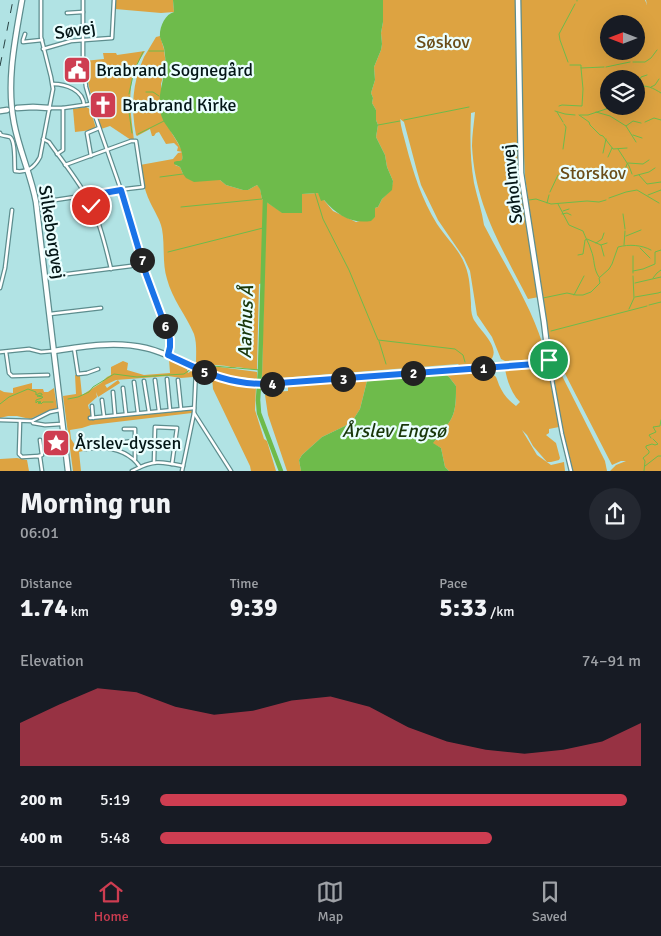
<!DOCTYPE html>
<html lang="en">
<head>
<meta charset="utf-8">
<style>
	body { margin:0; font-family:Signika,sans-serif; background:#242831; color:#f1f3f6; height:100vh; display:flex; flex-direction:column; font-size:19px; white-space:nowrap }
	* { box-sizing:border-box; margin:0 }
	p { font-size:16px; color:#9ea1a6 }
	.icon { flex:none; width:28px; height:28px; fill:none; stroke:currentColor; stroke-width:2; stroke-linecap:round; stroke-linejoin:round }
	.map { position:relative; height:471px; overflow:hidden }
	.drawer { display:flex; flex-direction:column; background:#171b24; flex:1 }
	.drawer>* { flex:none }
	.needle { width:32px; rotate:270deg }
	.buttons { position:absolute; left:600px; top:15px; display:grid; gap:10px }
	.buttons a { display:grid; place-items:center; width:45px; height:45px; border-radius:50%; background:#171b24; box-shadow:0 5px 20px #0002; font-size:25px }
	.pin { position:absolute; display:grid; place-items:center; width:42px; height:42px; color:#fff; margin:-21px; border:2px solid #fff; border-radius:50%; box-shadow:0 1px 5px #0007 }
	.km { position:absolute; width:25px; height:25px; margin:-12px; border-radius:50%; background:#222; color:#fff; font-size:14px; line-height:25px; text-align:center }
	.round { display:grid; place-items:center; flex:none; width:52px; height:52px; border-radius:26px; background:#242831 }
	.overview { display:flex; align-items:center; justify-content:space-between; height:85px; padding:0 20px }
	h1 { font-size:28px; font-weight:700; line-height:38px }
	.figures { display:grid; grid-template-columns:repeat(3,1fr); gap:8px; height:85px; padding:5px 20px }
	.figures div { display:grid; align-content:center }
	.figures b { font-size:25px; font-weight:700 }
	.figures small { font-size:14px; font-weight:400 }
	.figures p { font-size:14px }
	.chart { height:140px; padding:10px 20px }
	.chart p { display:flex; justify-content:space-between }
	.chart svg { width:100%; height:90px; margin-top:5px; fill:#ce3d51; opacity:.7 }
	ul { padding:0 20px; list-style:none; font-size:16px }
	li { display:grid; grid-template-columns:80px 60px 1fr; align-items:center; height:38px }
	li i { height:12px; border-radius:6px; background:#ce3d51 }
	.tabs { display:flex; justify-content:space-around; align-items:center; height:70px; border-top:1px solid #363941; background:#171b24; font-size:14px; color:#9ea1a6 }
	.tabs a { display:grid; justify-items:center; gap:2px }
	.tabs .selected { color:#ce3d51 }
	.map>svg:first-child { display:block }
</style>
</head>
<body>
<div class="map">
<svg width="661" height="471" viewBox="0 0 661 471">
	<rect width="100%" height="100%" fill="#b1e3e4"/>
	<!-- green -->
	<g fill="#dda341" fill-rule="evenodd">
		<path d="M116,0h57l1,12 -13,1 -46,-4z"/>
		<path d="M383,0h134l2,172 20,125 -11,2c-26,-51 -53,-93 -56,-153 0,-11 2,-23 3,-34l-4,1c-1,24 -1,47 3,70 3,14 8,28 10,42 22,43 50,84 62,131l-1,2 -4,1 -36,2 -4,-2 -9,-22 -15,-22 -7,-44 -6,-13 -26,-38 -17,-35 -4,-14 -13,-49 -4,-3c1,9 4,18 6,26 7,27 16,55 31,79 9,14 22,25 28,41 5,12 5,25 6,38 0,5 0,10 2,15 6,13 32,31 15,45l-29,2 -1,-1 -191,15h-5l2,-96 -5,1 -2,86 -20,-3 -3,1c-8,-3 -17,-3 -26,-3 -5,0 -8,1 -12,-1 0,-10 1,-21 -2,-30 -8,-19 -22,-35 -27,-55 -5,-16 -2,-34 -5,-50 -2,-10 -8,-18 -12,-27 -6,-13 -8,-24 -10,-37l33,-6 5,-6 5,-1 -1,8 -7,5 5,2 3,7 37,6 6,5 17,5h5l9,-5 3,3 2,11 21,14h19v-19l16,-1 15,18 23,11 19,-5v-9l3,-1 4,-8 9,-9 2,-9 -6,-14 -2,-12 -9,-18 2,-12 -2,-5v-10l-4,-7 1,-5 -2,-5 4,-13 -1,-13 7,-17 1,-6 -1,-11 2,-11z"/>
		<path d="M520,0h125l2,5 -1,-5h15v471h-51l6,-6 10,-4h-5l-9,4 -53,-103 -10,-26 -2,1 -22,-161 -1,-21h-2zM609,24h27v27h-27zM609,79h27v27h-27z"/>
		<path d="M160,36l4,13 2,17 -5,18 2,34 20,34 -6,-1 1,-4 -4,-4 -8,1 -7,-12 -3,1 -2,3h-2l-2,-7 -13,7 -1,-1c-5,-27 -4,-52 8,-78 4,-7 8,-13 12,-20z"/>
		<path d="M145,51c-3,5 -7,11 -10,17 -8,24 -4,48 -1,72h-3l-21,-14 -9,3c-8,-23 -13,-45 -17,-68l20,-2 -1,-6h13l1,2z"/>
		<path d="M86,107l4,2 6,19 -4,2 -17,2 -2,-23z"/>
		<path d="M551,354l54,107 2,10h-34c-11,-38 -17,-78 -22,-117z"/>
		<path d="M169,359l22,9 -4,1 1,4 5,-3v7l-12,1 -13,-2 -52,4 -11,5 2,3 11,-8 2,3 -22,14 -2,-5 1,5 -9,8 1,4h2l1,7 -2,1v2l102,-10v4l-101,12 -9,3 -12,2 1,9 4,6h4l4,3v3l-4,1 2,19h-8l-10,-75 13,-2 -1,-19 5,1 2,19 19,-12 6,-6 4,-2v-8l12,-6 5,2 -1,7 17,5 26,-2z"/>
		<path d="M204,365l53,7v7l-26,-3 -30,-10z"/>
		<path d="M546,366l3,4 10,57 -10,2v4l-3,2 10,8 4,15 -1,2 -8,2h-4l-14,-16 -6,-11 -5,-5 15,25 14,10 13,-3 1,9h-116l-4,-4 -4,-19 -9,-5 5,-4 -2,-4c21,-13 21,-27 21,-49l-7,-9 -4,-3c12,-1 43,-7 51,3 1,2 2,5 3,8 4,9 9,15 17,21l4,-4c-9,-9 -13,-22 -15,-33z"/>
		<path d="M212,377l24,7 20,3 -1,23 9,29 3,2 9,30h-25l-1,-5 -37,-77z"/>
		<path d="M367,381l-7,28 -7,11 -8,6 -23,11 -20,18 -3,5 2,11h-14l-19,-56 -3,-20 6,-1 1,-2 16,-1v-6z"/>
		<path d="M32,383v6h11l1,3h4l6,-4 3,20 -14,5 -13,6 -13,-3h-9l-8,2v-28l4,2 9,1v-5z"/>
		<path d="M17,458l10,2 2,11h-29v-12z"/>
	</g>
	<!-- water -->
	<g fill="#6ebb4b">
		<path d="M173,0h210v22l-2,11 1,11 -1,6 -7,17 1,13 -4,13 2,5 -1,5 4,7v10l2,5 -2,12 9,18 2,12 6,14 -1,9 -10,9 -4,8 -3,1v9l-4,4c-20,3 -34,-6 -47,-21l-3,1 -3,-8 -16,1v19h-20l-20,-14 -2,-10 -3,-4 -9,5h-5l-17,-5 -6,-5 -26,2 -8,-4 -3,-4 -3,-7 -6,-3v-2c3,-2 5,0 8,-2 3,-13 -13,-29 -19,-40 -8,-18 0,-35 2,-53 1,-5 0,-13 -1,-19 -1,-4 -3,-7 -4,-11 -1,-9 5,-23 14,-25z"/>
		<path d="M445,374l4,3 7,9c0,22 0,36 -21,49l2,3 -4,5 8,5 4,19 4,4h-148l-2,-11 3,-5 20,-18 23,-11 8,-6 7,-11 7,-28z"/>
	</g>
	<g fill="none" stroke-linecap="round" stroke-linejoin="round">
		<!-- stream -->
		<g stroke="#6ebb4b" stroke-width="1">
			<path d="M577,1v-1"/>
			<path d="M149,51h15"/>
			<path d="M568,62l-8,-22 -1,-6 16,-30"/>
			<path d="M633,62h12l6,-4 6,-8"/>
			<path d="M570,65h11v3l23,-1"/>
			<path d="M606,67l24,-5"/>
			<path d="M636,87c10,-3 17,1 25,6"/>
			<path d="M637,87l4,-10 6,-2"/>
			<path d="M651,87l4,-2 4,-6"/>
			<path d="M146,92h7l6,4"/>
			<path d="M129,94l5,-23 9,-19"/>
			<path d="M129,97v15l3,21"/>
			<path d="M559,106l3,-1 20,1 1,-17 -2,-21"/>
			<path d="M555,111l10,3 10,1"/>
			<path d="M557,112l6,10"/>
			<path d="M596,112l14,4 16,10 7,-5 8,2"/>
			<path d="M579,115l10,7 1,3 10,10 3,1 10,13 14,-1"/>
			<path d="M580,115h8l27,-9"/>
			<path d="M404,120l65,-13"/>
			<path d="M645,122l9,-4 7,2"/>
			<path d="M378,125l22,-4"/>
			<path d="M626,126l10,16"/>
			<path d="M138,134l26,-13"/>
			<path d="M633,135l9,3"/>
			<path d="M563,149l3,-22 -2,-3"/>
			<path d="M618,149l11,17 3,8"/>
			<path d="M603,153l3,-14"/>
			<path d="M608,157l4,-9"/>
			<path d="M628,163l15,1 6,-4"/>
			<path d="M617,170h4l5,-3 1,-3"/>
			<path d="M639,175l8,9 14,-2"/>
			<path d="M634,176l15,-4 6,-4"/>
			<path d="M160,177l23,-3"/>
			<path d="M550,192l8,-17"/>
			<path d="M315,193l8,26 26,51 29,70 77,9 8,6 2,7"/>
			<path d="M648,195l13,-5"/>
			<path d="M609,198l17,-6 11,-2 22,13"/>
			<path d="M529,200l7,-1 15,5 36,-3 12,1 7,-2"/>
			<path d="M547,203l2,-8"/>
			<path d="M558,204l11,21 14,6c2,6 6,12 8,19 4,9 2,19 8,27"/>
			<path d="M181,207l81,-8"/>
			<path d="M563,211l6,-2"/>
			<path d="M562,214l5,-1 4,2"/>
			<path d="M623,214l2,15"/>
			<path d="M626,236l15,-6"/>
			<path d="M596,243l6,-4 2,-6"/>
			<path d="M601,245l6,-2"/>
			<path d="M624,245l1,-14"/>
			<path d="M640,248l10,10"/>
			<path d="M168,252l95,-24"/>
			<path d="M578,255l5,-1 2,-14 2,-1 14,6 3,11"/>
			<path d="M633,271l10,-2 12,-5v-12l6,-2"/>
			<path d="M633,273v-17"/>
			<path d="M653,278l4,-5 4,-3"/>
			<path d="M635,283l26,-6"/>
			<path d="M574,295l10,-19"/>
			<path d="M635,297l23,-4 3,-1"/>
			<path d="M543,298l24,-5 9,2h7l8,-3 9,-9 -1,-5 10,-9 3,-5 6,-17c11,-3 24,-2 33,3"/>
			<path d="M649,305l12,-3"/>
			<path d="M629,309l5,-11 -1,-22"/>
			<path d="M551,331l96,-25"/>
			<path d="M379,341l7,23"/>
			<path d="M201,365l59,5"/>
			<path d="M68,399l10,-2 11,-5 4,-5 21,-13 23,3 47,-3 7,-5"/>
			<path d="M0,404l9,-7 19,-8 8,3v3l4,-2 2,1v1l-5,1 6,1 -1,1 -6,2v3l2,-2 1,3 1,-3 1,3 2,-2h10"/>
			<path d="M651,438l-2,-3 7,-3 -3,-5 7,-1 1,-6"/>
			<path d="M645,466l13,-10h3"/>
			<path d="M644,471l1,-10 -2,-3 6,-5v-2l-3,-3v-2l6,-2 3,1 3,-1 -5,-5"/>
		</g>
		<!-- river -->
		<path stroke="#6ebb4b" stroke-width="4.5" d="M265,200l-5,170 -2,30 1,13 22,58"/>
		<!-- street casing -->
		<g stroke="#5d8d8e" stroke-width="5">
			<g id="street">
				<path d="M83,0v62l3,25 5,17 30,86 25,84 24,65v8l-3,8"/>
				<path d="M67,13l16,-1"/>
				<path d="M25,34l-2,6v2l19,-2"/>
				<path d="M43,49l28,-8 41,-3 2,-38"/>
				<path d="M53,84c13,0 30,6 31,21"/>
				<path d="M50,108h13l28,-4"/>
				<path d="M0,133l1,2c3,1 6,1 9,2 6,4 4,27 5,34 12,2 20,-4 25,-14l13,-68 -2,-12 -10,-40v-37"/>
				<path d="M43,139l6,3c14,20 32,42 43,64 9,20 14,42 19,63"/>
				<path d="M57,154l6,-4v-42"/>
				<path d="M91,156l-4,-23 12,-5"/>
				<path d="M65,165l66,-24h5l7,46 -17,2"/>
				<path d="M42,202l79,-12"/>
				<path d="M52,276l79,-10"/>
				<path d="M0,288l5,-20 7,-58"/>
				<path d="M50,314l51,-6"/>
				<path d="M74,348l4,26 9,-1 11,-4"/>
				<path d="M0,352l29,-3 12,3 12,-1"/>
				<path d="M6,352l3,21 3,3 36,-1"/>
				<path d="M549,363l13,71 9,37"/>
				<path d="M167,379l3,31"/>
				<path d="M155,380l4,31"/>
				<path d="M178,380l3,29"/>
				<path d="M144,381l5,31"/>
				<path d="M134,382l4,31"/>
				<path d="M123,388l3,26"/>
				<path d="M113,392l2,23"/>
				<path d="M102,400l2,16"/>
				<path d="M92,406l1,12"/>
				<path d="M194,413l37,58"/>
				<path d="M90,418l104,-10"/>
				<path d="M0,420l32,1 1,2 12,2 16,-1"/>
				<path d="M20,421l-1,33 3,3 17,-1 1,1 2,14"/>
				<path d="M32,421l18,-9 10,-2"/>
				<path d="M124,429h11v30"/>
				<path d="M125,442l10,-1"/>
				<path d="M84,445l1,4c21,-3 42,-1 55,18"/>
				<path d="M39,456l3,-1 -2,-15"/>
				<path d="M154,462l1,-35 22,1 -5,36"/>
				<path d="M132,471c21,-11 28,-10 51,-5"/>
				<path d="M182,471l12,-58 2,-44"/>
			</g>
		</g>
		<!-- secondary casing -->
		<g stroke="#5d8d8e" stroke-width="7">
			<g id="secondary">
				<path d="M22,0c-7,40 -16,82 -8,123 5,27 17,52 22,79l32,269"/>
				<path d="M17,108l16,-1 16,1"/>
				<path d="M0,111l7,-1"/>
				<path d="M54,351c31,-5 62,-10 92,-3 21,5 38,15 57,24 20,9 43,13 64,12l282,-21 -5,-41 -23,-149 -3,-173"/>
			</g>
		</g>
		<!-- street -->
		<use href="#street" stroke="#fff" stroke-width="2.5"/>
		<!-- secondary -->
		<use href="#secondary" stroke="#fff" stroke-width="4.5"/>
		<!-- rail -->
		<path stroke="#294243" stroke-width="1" stroke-dasharray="9 9" stroke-linecap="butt" d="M0,66l13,-66"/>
	</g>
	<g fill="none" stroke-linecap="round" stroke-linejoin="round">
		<!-- route casing -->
		<g stroke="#fff" stroke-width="10">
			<path id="route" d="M91,206l-5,-10 35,-6 25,84 24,65v8l-2,8c35,16 57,29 98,29l283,-21v-3"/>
		</g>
		<!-- route -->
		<use href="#route" stroke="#1a73e8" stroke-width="6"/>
	</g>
	<!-- icons -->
	<defs>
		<g id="civic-square" transform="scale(1.4375)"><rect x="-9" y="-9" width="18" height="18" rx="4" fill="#ce3d51" stroke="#eafefe"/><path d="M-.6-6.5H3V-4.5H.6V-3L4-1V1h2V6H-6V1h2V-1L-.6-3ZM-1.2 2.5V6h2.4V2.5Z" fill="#fff"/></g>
		<g id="church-square" transform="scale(1.4375)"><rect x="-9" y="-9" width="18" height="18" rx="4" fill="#ce3d51" stroke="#eafefe"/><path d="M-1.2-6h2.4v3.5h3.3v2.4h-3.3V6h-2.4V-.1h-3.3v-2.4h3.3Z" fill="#fff"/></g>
		<g id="sight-square" transform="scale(1.4375)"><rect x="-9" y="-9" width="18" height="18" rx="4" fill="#ce3d51" stroke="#eafefe"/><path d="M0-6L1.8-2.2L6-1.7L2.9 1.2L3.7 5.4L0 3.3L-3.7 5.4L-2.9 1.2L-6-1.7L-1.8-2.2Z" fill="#fff"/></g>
	</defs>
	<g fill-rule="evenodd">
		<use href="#civic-square" x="77" y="70"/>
		<use href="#church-square" x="103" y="105"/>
		<use href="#sight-square" x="56" y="443"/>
	</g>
	<g text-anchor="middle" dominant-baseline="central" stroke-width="4.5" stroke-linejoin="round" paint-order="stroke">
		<!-- street labels -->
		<g font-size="18" fill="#041617" stroke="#eafefe">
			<text transform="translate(75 30) rotate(-9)">Søvej</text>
			<text transform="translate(512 184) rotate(-96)">Søholmvej</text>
			<text transform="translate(52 232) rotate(81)">Silkeborgvej</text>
		</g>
		<!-- park labels -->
		<g font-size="18" fill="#6a4c17" stroke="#eafefe">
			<text x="443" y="42">Søskov</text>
			<text x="593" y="173">Storskov</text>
		</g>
		<!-- poi labels -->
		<g font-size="18" fill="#041617" stroke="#eafefe" text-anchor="start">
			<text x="96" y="70">Brabrand Sognegård</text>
			<text x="122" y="105">Brabrand Kirke</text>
			<text x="75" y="443">Årslev-dyssen</text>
		</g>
		<!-- water labels -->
		<g font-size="19" font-style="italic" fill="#19370a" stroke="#eafefe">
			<text transform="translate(246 322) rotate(-88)">Aarhus Å</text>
			<text x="394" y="431">Årslev Engsø</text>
		</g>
	</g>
</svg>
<div class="buttons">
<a><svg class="needle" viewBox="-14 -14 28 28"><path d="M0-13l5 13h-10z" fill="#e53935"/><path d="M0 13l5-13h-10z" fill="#9ea1a6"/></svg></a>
<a><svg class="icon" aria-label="layers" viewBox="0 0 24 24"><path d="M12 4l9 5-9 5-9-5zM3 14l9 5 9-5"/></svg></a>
</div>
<div class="pin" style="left:549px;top:360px;background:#1e9e55"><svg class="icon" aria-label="arrive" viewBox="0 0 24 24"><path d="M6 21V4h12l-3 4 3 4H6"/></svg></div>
<div class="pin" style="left:91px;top:206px;background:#d93025"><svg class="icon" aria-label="check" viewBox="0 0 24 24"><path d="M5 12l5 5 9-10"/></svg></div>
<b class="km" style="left:483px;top:368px">1</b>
<b class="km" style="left:413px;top:373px">2</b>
<b class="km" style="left:343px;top:379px">3</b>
<b class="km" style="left:272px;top:384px">4</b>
<b class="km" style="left:204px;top:372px">5</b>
<b class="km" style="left:165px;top:326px">6</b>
<b class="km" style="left:142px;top:260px">7</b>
</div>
<section class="drawer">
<div class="overview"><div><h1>Morning run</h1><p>06:01</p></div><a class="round"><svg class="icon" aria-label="share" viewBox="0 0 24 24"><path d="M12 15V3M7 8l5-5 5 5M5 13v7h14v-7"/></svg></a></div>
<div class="figures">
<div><p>Distance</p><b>1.74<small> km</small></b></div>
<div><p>Time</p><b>9:39</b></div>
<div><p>Pace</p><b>5:33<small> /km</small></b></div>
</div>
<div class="chart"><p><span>Elevation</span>74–91 m</p>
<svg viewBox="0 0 160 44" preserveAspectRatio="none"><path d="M0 44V23L10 14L20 6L30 8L40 15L50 19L60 17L70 12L80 10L90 15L100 25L110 32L120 36L130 38L140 36L150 32L160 23V44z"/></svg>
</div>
<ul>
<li><b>200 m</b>5:19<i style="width:97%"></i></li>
<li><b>400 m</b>5:48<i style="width:69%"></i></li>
</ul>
</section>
<nav class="tabs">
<a class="selected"><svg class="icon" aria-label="home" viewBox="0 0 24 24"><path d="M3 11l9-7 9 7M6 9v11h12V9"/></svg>Home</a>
<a><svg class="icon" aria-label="map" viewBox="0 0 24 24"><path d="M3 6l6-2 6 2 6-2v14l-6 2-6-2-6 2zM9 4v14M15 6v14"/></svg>Map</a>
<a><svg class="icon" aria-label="saved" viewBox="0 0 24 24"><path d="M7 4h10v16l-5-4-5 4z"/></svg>Saved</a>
</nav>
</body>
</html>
